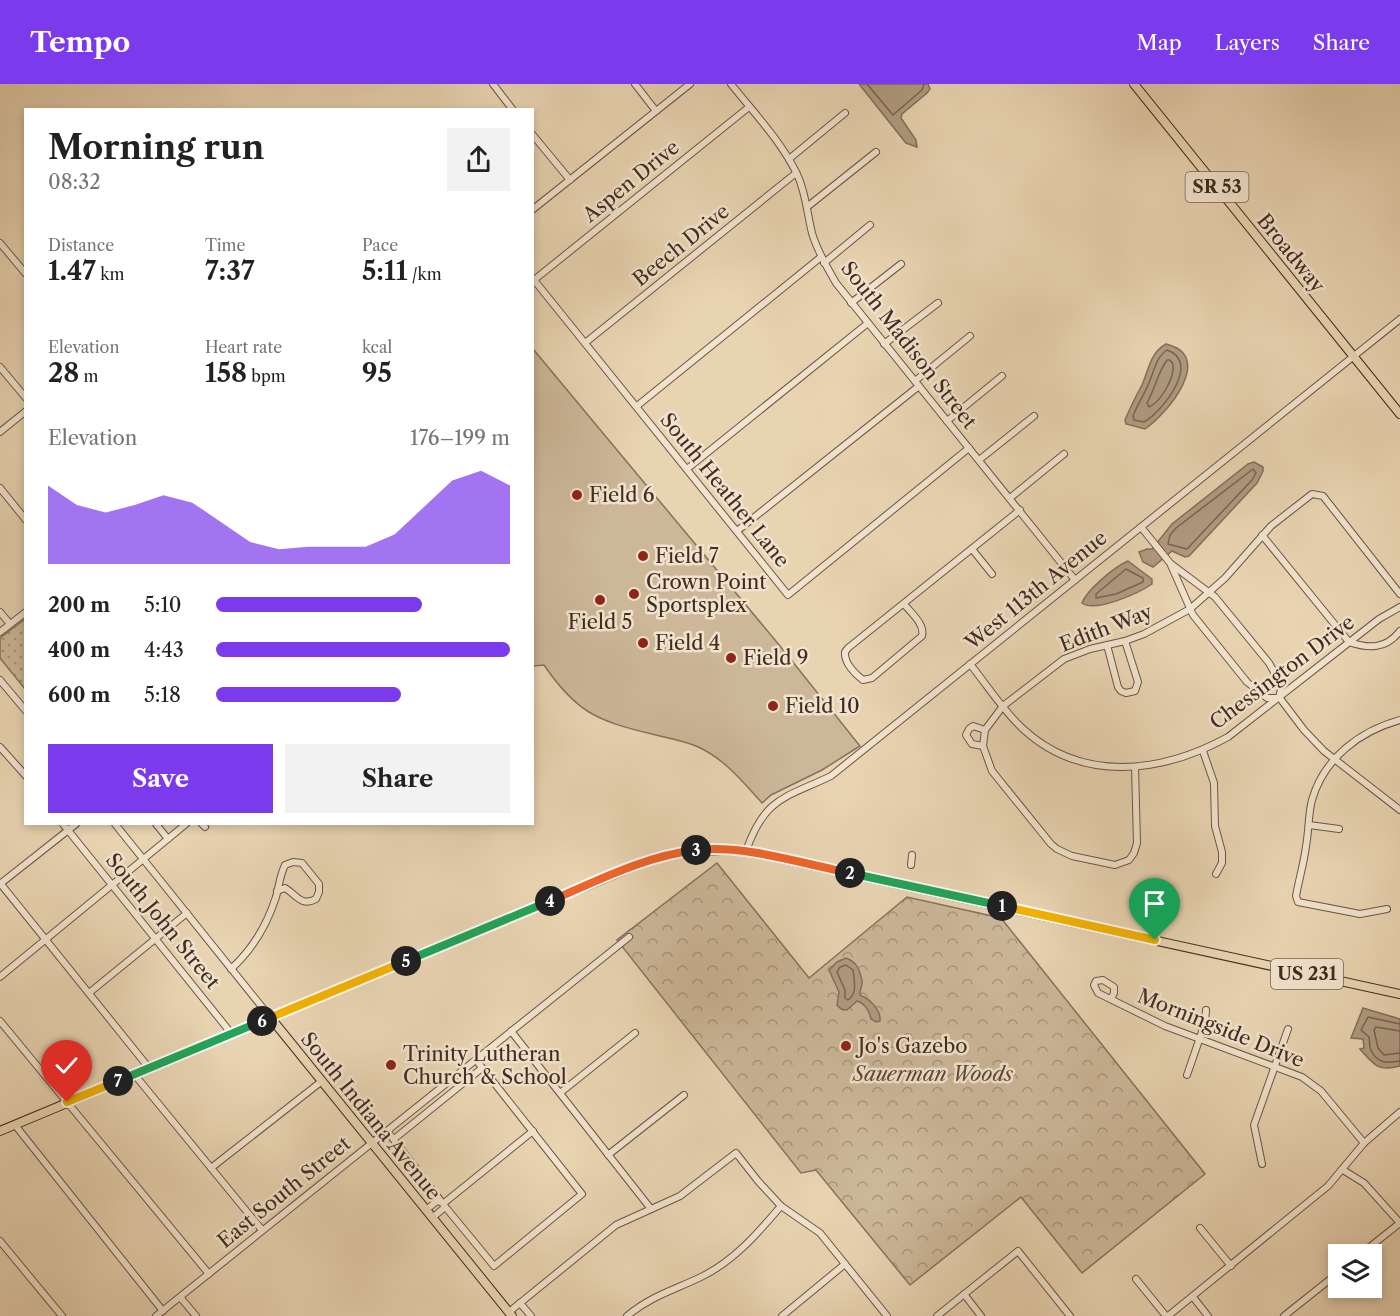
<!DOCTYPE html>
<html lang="en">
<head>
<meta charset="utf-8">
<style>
	body { margin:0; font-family:"Libre Caslon Text",serif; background:#f2f2f2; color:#222; height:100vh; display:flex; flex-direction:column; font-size:22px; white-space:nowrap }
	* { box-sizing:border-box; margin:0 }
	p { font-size:20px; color:#767676 }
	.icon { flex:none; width:33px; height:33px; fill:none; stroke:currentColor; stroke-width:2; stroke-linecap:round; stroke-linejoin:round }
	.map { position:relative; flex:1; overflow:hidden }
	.side { position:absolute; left:24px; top:24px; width:510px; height:717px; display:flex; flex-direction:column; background:#fff; border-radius:0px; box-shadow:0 3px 9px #0003 }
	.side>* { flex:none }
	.buttons { position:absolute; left:1328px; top:1160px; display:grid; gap:12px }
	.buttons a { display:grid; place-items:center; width:54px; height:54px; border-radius:0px; background:#fff; box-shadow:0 3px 9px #0003; font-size:30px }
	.pin { position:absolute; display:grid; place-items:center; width:51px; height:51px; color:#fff; margin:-62px -26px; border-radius:50% 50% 50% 0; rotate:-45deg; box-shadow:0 0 6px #0007 }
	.pin .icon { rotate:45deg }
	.km { position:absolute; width:30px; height:30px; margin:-15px; border-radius:50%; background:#222; color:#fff; font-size:16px; line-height:30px; text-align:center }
	.round { display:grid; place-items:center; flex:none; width:63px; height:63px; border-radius:0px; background:#f2f2f2 }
	.headline { display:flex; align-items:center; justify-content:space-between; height:102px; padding:0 24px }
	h1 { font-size:33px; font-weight:700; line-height:45px }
	.stats { display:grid; grid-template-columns:repeat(3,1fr); gap:9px; height:102px; padding:6px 24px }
	.stats div { display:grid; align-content:center }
	.stats b { font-size:26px; font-weight:700 }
	.stats small { font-size:16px; font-weight:400 }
	.stats p { font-size:16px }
	.chart { height:168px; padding:12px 24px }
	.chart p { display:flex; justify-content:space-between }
	.chart svg { width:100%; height:108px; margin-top:6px; fill:#7c3aed; opacity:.7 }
	.action { display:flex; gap:12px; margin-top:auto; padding:12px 24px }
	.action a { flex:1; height:69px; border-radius:0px; background:#7c3aed; color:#fff; font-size:24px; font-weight:700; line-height:69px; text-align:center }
	.action a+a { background:#f2f2f2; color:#222 }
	ul { padding:0 24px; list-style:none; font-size:20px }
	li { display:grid; grid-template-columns:96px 72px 1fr; align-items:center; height:45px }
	li i { height:15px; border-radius:8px; background:#7c3aed }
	header { display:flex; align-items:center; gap:36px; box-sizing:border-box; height:84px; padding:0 30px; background:#7c3aed; color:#fff }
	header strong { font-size:28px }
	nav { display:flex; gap:33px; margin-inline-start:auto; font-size:21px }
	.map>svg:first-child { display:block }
</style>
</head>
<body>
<header>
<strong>Tempo</strong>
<nav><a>Map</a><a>Layers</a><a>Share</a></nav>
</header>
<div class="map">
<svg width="1400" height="1232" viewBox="0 0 1400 1232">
	<defs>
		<pattern id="grass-dots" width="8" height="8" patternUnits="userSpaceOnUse" patternTransform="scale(1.5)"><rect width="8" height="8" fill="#ccb799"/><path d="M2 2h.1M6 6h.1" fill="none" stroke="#a7957c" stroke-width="1.8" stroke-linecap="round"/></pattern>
		<pattern id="park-crowns" width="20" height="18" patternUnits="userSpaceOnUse" patternTransform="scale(1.5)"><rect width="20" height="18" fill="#ccb799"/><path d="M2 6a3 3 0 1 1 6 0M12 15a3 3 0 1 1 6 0" fill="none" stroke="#a7957c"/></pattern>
	</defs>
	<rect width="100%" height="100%" fill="#e9d4b2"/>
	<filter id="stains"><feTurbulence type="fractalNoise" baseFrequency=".00333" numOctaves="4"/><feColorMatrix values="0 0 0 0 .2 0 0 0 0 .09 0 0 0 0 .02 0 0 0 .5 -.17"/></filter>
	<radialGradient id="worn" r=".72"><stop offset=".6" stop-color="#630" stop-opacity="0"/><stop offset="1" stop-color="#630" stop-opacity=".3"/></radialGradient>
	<!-- grass -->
	<path fill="url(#grass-dots)" stroke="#86725d" stroke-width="1.5" d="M25,535v70l-25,-31v-20z"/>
	<!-- park -->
	<path fill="url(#park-crowns)" stroke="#86725d" stroke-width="1.5" d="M717,779l92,115 98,-81 94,21 204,256 -123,99 -61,-76 -111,88 -94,-115 -15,3 -184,-233z"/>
	<!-- pitch -->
	<path fill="#ccb799" stroke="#86725d" stroke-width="1.5" d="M533,265l247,297 80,100 -38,24 -51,25 -9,8c-20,-22 -38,-45 -66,-57 -14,-6 -29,-8 -44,-12 -55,-13 -76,-22 -108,-69l-11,1z"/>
	<!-- water -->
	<g fill="#b09b81" stroke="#846f5b" stroke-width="1.5">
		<path d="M859,0h69l2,5 -3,4 -25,21 -1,4 15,22 1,7 -11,-4z"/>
		<path d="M1166,260c50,12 1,70 -21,85l-19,-5 -1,-4c5,-12 11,-24 17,-35 7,-16 8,-32 24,-41z"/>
		<path d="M1254,378l9,5v4l-6,12 -68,73 -4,1 -13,-6 -19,16 -10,-5 -4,-10 8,-3h5l20,-25 76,-60z"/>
		<path d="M1128,477l24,18v5c-13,9 -57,29 -70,19 5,-13 32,-36 46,-42z"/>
		<path d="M846,874c11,4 14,12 16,23 1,5 -3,10 -2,14 10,4 21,15 20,26l-4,1 -5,-3c-2,-8 -5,-15 -14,-18l-10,9 -6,-1 -4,-4 2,-13 -10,-22 8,-8z"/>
		<path d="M1363,924l37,11v47c-22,6 -26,-1 -40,-17l4,-1 -1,-9 -12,-1z"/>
	</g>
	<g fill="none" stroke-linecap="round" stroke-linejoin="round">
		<!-- shore -->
		<g stroke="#786451" stroke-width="1.5">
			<path d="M867,0l26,31 29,-25 2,-6"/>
			<path d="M1167,266c35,12 -5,62 -23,72l-10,-2 -1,-4c4,-11 11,-21 15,-31 6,-12 7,-27 19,-35z"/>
			<path d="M1167,276h3l3,4c2,13 -12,38 -24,43l-2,-4c8,-14 11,-31 20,-43z"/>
			<path d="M1253,385l3,4 -4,7 -65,69 -19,-5 2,-9 6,-7z"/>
			<path d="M1126,485l17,9v4l-27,12 -20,4v-4z"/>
			<path d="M846,881l7,5c1,10 5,23 -5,30l-3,-2v-8l-8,-18 3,-5z"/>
			<path d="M1400,940l-32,-7 -7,13 8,7c1,5 0,12 3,15 7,13 17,10 28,9"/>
			<path d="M1400,947l-24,-4 -2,3 4,18 6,7 16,-2"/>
		</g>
		<!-- minor casing -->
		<g stroke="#6b5645" stroke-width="8">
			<g id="minor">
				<path d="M493,0l20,26"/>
				<path d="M635,0l21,27"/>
				<path d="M731,0c23,29 50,57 66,90 9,19 10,39 15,59 5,18 15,34 24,50l239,297"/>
				<path d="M749,23l-215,173 254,315 181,-147"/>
				<path d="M532,50l38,46"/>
				<path d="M789,75l56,-46"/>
				<path d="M807,123l69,-55"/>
				<path d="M532,126l158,-126"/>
				<path d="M0,159l26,31"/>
				<path d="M824,179l46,-38"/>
				<path d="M851,219l50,-39"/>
				<path d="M585,259l211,-170"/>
				<path d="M884,260l54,-41"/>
				<path d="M0,283l26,31"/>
				<path d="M915,297l55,-45"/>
				<path d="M637,322l184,-149"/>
				<path d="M947,337l55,-45"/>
				<path d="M0,348l26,-21"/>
				<path d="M979,376l55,-44"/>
				<path d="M687,385l181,-146"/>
				<path d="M0,404l26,32"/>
				<path d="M1010,414l54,-44"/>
				<path d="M1141,443l29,36 23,52 54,67 20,16h9"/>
				<path d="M737,447l182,-145"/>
				<path d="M1262,451l87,107c20,7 37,7 51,-11"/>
				<path d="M972,465l20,25"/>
				<path d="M1171,480l44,33 54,66 13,23 -3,11"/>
				<path d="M904,520c7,9 21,20 18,32l-50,42 -9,2c-8,-6 -19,-17 -18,-28l3,-4 172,-138"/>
				<path d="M0,528l10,12"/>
				<path d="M0,548l26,-20"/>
				<path d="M1107,561l11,42 3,4 5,2 9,-2 3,-9 -13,-41"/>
				<path d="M970,580c17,21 32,45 52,64 60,56 140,45 206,9l151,-118 21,-12"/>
				<path d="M0,596l26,31"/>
				<path d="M1279,613l25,33 20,21 76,59"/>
				<path d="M983,662l-11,-2 -6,-9 3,-6 4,-3 12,4"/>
				<path d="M0,663l26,29"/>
				<path d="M1203,667l11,32 1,43 7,26v11l-6,11"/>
				<path d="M1135,683l2,76 -3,10 -5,7 -14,5 -43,-9 -15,-7 -6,-5 -59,-73 -9,-25 2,-16 18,-24 61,-47 26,-10 35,-8 19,-7 46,-25 35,-31 46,-52 41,-32 11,2 77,98"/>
				<path d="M63,740l168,209"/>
				<path d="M115,740l155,193"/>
				<path d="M156,740l12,15"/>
				<path d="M202,740l3,3"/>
				<path d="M1309,741l30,4"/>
				<path d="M746,767c19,-54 39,-53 85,-75l569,-457"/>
				<path d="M911,781l1,-10"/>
				<path d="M0,799l149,185"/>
				<path d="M0,800l76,-60"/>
				<path d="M1387,825l-27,5 -62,-12 -2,-6c3,-17 8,-33 10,-50 3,-15 2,-31 6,-46 12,-42 48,-69 88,-80"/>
				<path d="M231,885c22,-20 36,-44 45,-72 3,-11 4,-22 9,-32l8,-3 9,1 17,21v8l-3,7c-15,8 -19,-4 -31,-11l-8,3"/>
				<path d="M0,893l186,-153"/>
				<path d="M89,909l98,-80"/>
				<path d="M1111,915l3,-6v-6l-11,-7 -7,1 -2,4 4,8 67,33 137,51 19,14 43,52"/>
				<path d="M0,937l209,253"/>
				<path d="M511,947l140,178"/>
				<path d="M134,990l128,156"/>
				<path d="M1187,991l18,-52 1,-13"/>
				<path d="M560,1009l75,-60"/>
				<path d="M15,1041l148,186"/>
				<path d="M387,1047l60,78 47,57 88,-72 -106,-134"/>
				<path d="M394,1055l88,-71"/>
				<path d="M608,1071l76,-60"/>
				<path d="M1262,1080l-8,-39 34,-96"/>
				<path d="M211,1084l111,-87"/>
				<path d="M1343,1086l21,13 36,40 -39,31"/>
				<path d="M426,1126l11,-9 6,2"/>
				<path d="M432,1134l12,-10v-5l89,-72"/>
				<path d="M1200,1144l31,38"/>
				<path d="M0,1157l62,75"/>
				<path d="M1136,1195l30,37"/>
				<path d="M964,1210l17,22"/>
				<path d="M180,1213l16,19"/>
				<path d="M1193,1213l15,19"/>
				<path d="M520,1219l11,13"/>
				<path d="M509,1228l107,-87 64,-29 56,-43 22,28 23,25 39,27 67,83"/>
				<path d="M156,1232l473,-379"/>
				<path d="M627,1232c24,-20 47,-26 74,-39 33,-16 57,-44 80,-71"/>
				<path d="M782,1232l63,-52"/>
				<path d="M937,1232l81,-65 52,65"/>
				<path d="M1168,1232l160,-130 36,-43 36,-31"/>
				<path d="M1284,1232l54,-43"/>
			</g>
		</g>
		<!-- major casing -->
		<g stroke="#412c21" stroke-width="10">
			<g id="major">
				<path d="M1134,0l266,330"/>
				<path d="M270,933l242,299"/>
				<path d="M0,1047l644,-269c35,-11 66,-14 102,-11l654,143"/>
			</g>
		</g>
		<!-- minor -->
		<use href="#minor" stroke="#f1e3cd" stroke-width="6"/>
		<!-- major -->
		<use href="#major" stroke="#e9d4b2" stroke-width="8"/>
	</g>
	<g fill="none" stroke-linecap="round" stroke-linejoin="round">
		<!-- split-1 casing -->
		<g stroke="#fff" stroke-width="12">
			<path id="split-1" d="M1002,822l153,34"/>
		</g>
		<!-- split-2 casing -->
		<g stroke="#fff" stroke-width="12">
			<path id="split-2" d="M850,789l152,33"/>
		</g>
		<!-- split-3 casing -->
		<g stroke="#fff" stroke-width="12">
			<path id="split-3" d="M696,766c47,-6 107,14 154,23"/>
		</g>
		<!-- split-4 casing -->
		<g stroke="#fff" stroke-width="12">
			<path id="split-4" d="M550,817c47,-20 95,-45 146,-51"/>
		</g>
		<!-- split-5 casing -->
		<g stroke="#fff" stroke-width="12">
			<path id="split-5" d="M406,877l144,-60"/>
		</g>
		<!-- split-6 casing -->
		<g stroke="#fff" stroke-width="12">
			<path id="split-6" d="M262,937l144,-60"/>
		</g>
		<!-- split-7 casing -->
		<g stroke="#fff" stroke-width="12">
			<path id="split-7" d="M118,997l144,-60"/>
		</g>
		<!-- split-8 casing -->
		<g stroke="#fff" stroke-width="12">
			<path id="split-8" d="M67,1018l51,-21"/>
		</g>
		<!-- split-1 -->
		<use href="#split-1" stroke="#f5b400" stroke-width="8"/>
		<!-- split-2 -->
		<use href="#split-2" stroke="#22a559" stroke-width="8"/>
		<!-- split-3 -->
		<use href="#split-3" stroke="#f0652b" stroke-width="8"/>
		<!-- split-4 -->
		<use href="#split-4" stroke="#f0652b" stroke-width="8"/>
		<!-- split-5 -->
		<use href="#split-5" stroke="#22a559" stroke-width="8"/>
		<!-- split-6 -->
		<use href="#split-6" stroke="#f5b400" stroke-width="8"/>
		<!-- split-7 -->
		<use href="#split-7" stroke="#22a559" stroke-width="8"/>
		<!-- split-8 -->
		<use href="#split-8" stroke="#f5b400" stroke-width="8"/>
	</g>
	<!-- markers -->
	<g fill="#8f2418" stroke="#f1e3cd" stroke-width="2">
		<circle cx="577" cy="411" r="6"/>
		<circle cx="643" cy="472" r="6"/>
		<circle cx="634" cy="510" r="6"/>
		<circle cx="600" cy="516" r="6"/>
		<circle cx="643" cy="559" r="6"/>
		<circle cx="731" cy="574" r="6"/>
		<circle cx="773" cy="622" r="6"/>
		<circle cx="846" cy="962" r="6"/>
		<circle cx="391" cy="981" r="6"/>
	</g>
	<g text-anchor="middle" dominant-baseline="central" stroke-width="5" stroke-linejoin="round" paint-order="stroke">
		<!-- shield labels -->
		<g fill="#f1e3cd" stroke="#766355" stroke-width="1.5">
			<rect x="1185.5" y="88" width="63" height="30" rx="4.5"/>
			<rect x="1271" y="875" width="72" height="30" rx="4.5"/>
		</g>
		<g font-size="18" font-weight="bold" fill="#412c21">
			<text x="1217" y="103">SR 53</text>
			<text x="1307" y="890">US 231</text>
		</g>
		<!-- street labels -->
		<g font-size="20" fill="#412c21" stroke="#f1e3cd">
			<text transform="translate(631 97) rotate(-39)">Aspen Drive</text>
			<text transform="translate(681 161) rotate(-39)">Beech Drive</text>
			<text transform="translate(1291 169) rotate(51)">Broadway</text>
			<text transform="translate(909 261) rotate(52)">South Madison Street</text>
			<text transform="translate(725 406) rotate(51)">South Heather Lane</text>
			<text transform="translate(1036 506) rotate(-39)">West 113th Avenue</text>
			<text transform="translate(1106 544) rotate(-21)">Edith Way</text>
			<text transform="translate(1282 588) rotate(-37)">Chessington Drive</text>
			<text transform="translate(163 837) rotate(51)">South John Street</text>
			<text transform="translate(1221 944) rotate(22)">Morningside Drive</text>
			<text transform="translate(371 1032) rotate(51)">South Indiana Avenue</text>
			<text transform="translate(284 1108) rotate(-39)">East South Street</text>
		</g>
		<!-- poi labels -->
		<g font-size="20" fill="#412c21" stroke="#f1e3cd" text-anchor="start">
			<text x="589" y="411">Field 6</text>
			<text x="655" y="472">Field 7</text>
			<text x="646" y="498">Crown Point<tspan x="646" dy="23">Sportsplex</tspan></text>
			<text x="600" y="538" text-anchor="middle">Field 5</text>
			<text x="655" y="559">Field 4</text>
			<text x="743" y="574">Field 9</text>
			<text x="785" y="622">Field 10</text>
			<text x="858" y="962">Jo's Gazebo</text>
			<text x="403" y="970">Trinity Lutheran<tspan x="403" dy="23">Church &amp; School</tspan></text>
		</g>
		<!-- park labels -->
		<g font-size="20" font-style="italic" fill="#5d4839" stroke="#f1e3cd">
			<text x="933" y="990">Sauerman Woods</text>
		</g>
	</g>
	<rect width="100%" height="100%" filter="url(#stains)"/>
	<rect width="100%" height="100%" fill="url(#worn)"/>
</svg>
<div class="buttons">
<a><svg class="icon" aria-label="layers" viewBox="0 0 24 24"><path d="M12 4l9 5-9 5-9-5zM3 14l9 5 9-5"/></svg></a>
</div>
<div class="pin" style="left:1155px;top:856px;background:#1e9e55"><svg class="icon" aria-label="arrive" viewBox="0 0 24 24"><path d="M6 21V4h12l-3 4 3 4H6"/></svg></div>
<div class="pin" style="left:67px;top:1018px;background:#d93025"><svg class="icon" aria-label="check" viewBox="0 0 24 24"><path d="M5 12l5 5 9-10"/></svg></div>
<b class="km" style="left:1002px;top:822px">1</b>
<b class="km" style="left:850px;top:789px">2</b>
<b class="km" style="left:696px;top:766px">3</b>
<b class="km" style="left:550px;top:817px">4</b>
<b class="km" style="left:406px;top:877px">5</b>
<b class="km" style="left:262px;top:937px">6</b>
<b class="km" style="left:118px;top:997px">7</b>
<section class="side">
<div class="headline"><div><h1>Morning run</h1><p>08:32</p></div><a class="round"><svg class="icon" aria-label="share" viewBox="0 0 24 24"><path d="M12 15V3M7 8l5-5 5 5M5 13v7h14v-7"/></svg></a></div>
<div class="stats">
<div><p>Distance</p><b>1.47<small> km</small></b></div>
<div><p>Time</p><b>7:37</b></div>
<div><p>Pace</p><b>5:11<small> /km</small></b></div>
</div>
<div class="stats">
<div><p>Elevation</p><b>28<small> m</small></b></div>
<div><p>Heart rate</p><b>158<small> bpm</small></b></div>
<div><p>kcal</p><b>95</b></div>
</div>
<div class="chart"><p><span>Elevation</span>176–199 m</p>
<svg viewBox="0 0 160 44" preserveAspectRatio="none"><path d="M0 44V12L10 20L20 23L30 20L40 16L50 19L60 27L70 35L80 38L90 37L100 37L110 37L120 32L130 21L140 10L150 6L160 12V44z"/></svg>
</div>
<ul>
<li><b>200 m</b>5:10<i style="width:70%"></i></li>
<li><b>400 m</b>4:43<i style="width:100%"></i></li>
<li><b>600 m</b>5:18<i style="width:63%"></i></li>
</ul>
<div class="action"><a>Save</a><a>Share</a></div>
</section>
</div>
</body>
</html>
